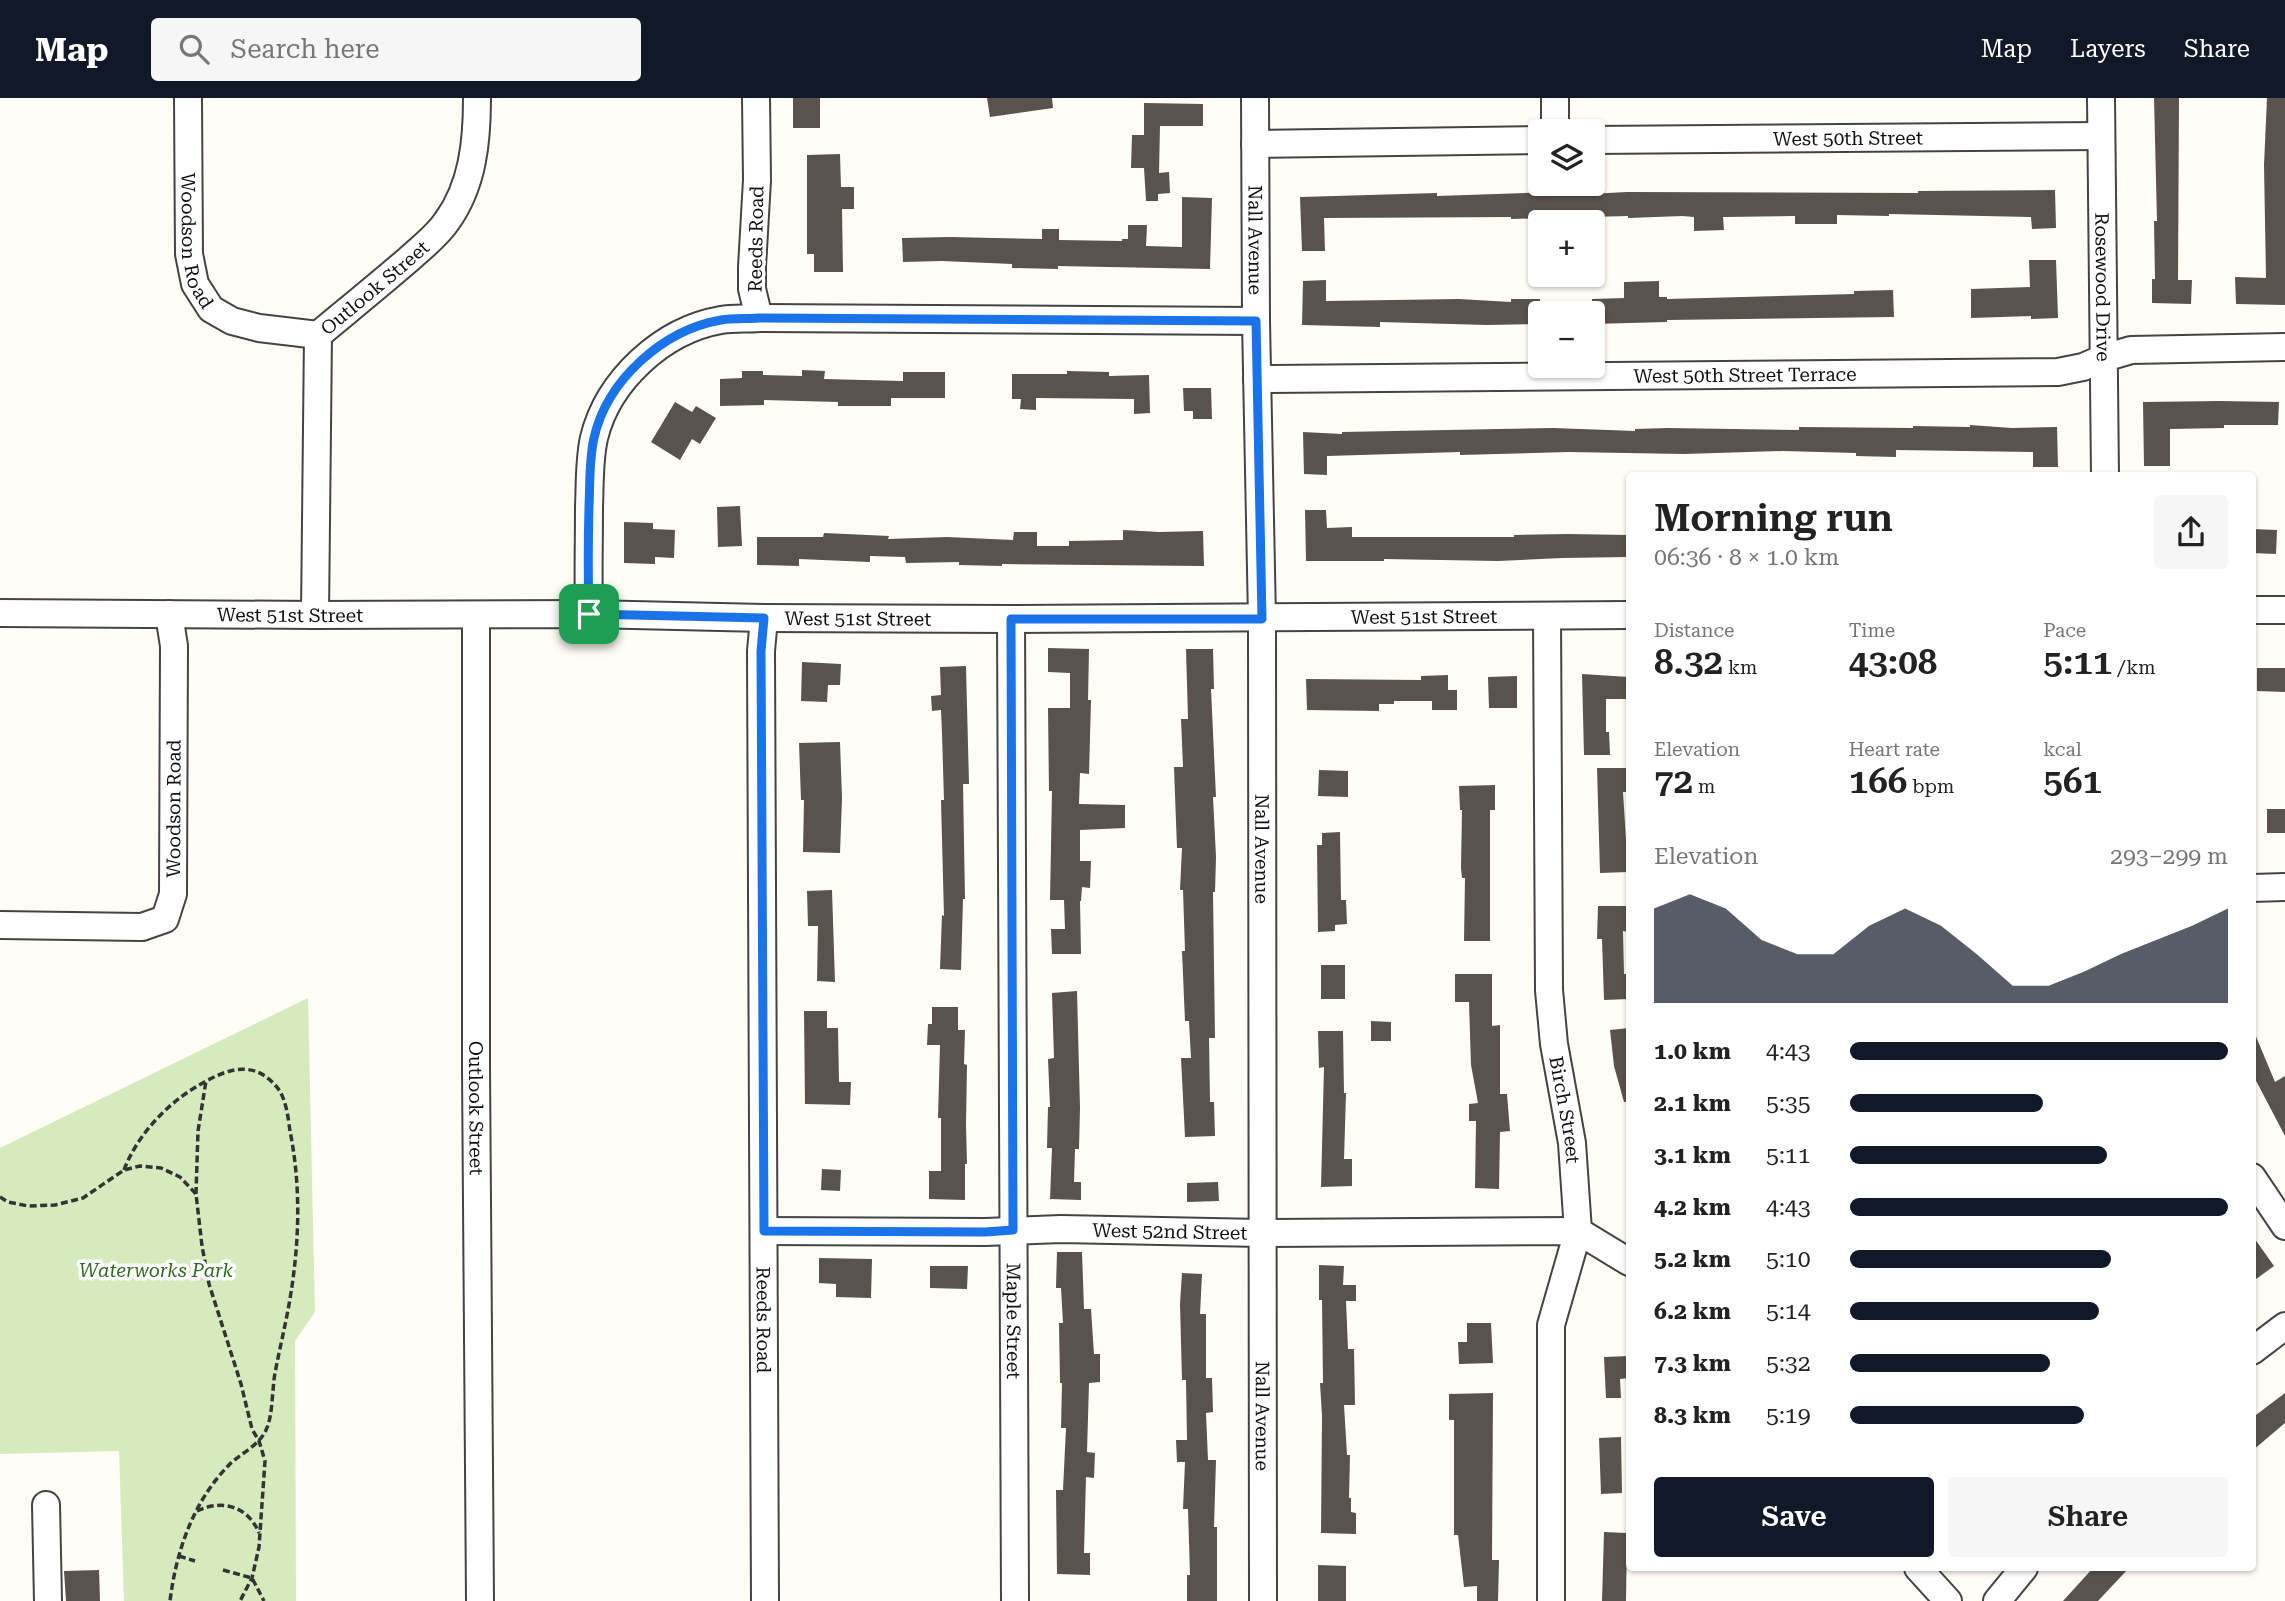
<!DOCTYPE html>
<html lang="en">
<head>
<meta charset="utf-8">
<style>
	body { margin:0; font-family:"Roboto Serif",serif; background:#f6f6f6; color:#222; height:100vh; display:flex; flex-direction:column; font-size:26px; white-space:nowrap }
	* { box-sizing:border-box; margin:0 }
	p { font-size:23px; color:#767676 }
	.icon { flex:none; width:38px; height:38px; fill:none; stroke:currentColor; stroke-width:2; stroke-linecap:round; stroke-linejoin:round }
	.map { position:relative; flex:1; overflow:hidden }
	.panel { position:absolute; left:1626px; top:374px; width:630px; height:1099px; display:flex; flex-direction:column; background:#fff; border-radius:7px; box-shadow:0 2px 5px #0004 }
	.panel>* { flex:none }
	.fabs { position:absolute; left:1528px; top:21px; display:grid; gap:14px }
	.fabs a { display:grid; place-items:center; width:77px; height:77px; border-radius:7px; background:#fff; box-shadow:0 2px 5px #0004; font-size:35px }
	.pin { position:absolute; display:grid; place-items:center; width:60px; height:60px; color:#fff; margin:-30px; border-radius:14px; box-shadow:0 4px 10px #0006 }
	.round { display:grid; place-items:center; flex:none; width:74px; height:74px; border-radius:7px; background:#f6f6f6 }
	.summary { display:flex; align-items:center; justify-content:space-between; height:119px; padding:0 28px }
	h1 { font-size:38px; font-weight:600; line-height:52px }
	.stats { display:grid; grid-template-columns:repeat(3,1fr); gap:10px; height:119px; padding:7px 28px }
	.stats div { display:grid; align-content:center }
	.stats b { font-size:35px; font-weight:600 }
	.stats small { font-size:19px; font-weight:400 }
	.stats p { font-size:19px }
	.chart { height:196px; padding:14px 28px }
	.chart p { display:flex; justify-content:space-between }
	.chart svg { width:100%; height:126px; margin-top:7px; fill:#111827; opacity:.7 }
	.action { display:flex; gap:14px; margin-top:auto; padding:14px 28px }
	.action a { flex:1; height:80px; border-radius:7px; background:#111827; color:#fff; font-size:28px; font-weight:600; line-height:80px; text-align:center }
	.action a+a { background:#f6f6f6; color:#222 }
	ul { padding:0 28px; list-style:none; font-size:23px }
	li { display:grid; grid-template-columns:112px 84px 1fr; align-items:center; height:52px }
	li i { height:18px; border-radius:9px; background:#111827 }
	header { display:flex; align-items:center; gap:42px; box-sizing:border-box; height:98px; padding:0 35px; background:#111827; color:#fff }
	header strong { font-size:33px }
	nav { display:flex; gap:38px; margin-inline-start:auto; font-size:24px }
	.search { width:490px; height:63px; background:#f6f6f6; display:flex; align-items:center; gap:18px; box-sizing:border-box; padding:0 24px; border-radius:7px; color:#767676; font-size:26px }
	.map>svg:first-child { display:block }
</style>
</head>
<body>
<header>
<strong>Map</strong>
<div class="search"><svg class="icon" aria-label="search" viewBox="0 0 24 24"><circle cx="10" cy="10" r="6"/><path d="M15 15l6 6"/></svg>Search here</div>
<nav><a>Map</a><a>Layers</a><a>Share</a></nav>
</header>
<div class="map">
<svg width="2285" height="1503" viewBox="0 0 2285 1503">
	<rect width="100%" height="100%" fill="#fffdf5"/>
	<!-- green -->
	<path fill="#d5ebbd" d="M308,900l7,314 -20,29 1,260h-172l-5,-150 -119,3v-306z"/>
	<!-- building -->
	<g fill="#5a524d">
		<rect x="793" y="0" width="27" height="30"/>
		<path d="M987,0h65l1,10 -63,9z"/>
		<path d="M2154,0h25l-1,182h14l-1,24 -39,-1v-24h3l-1,-58h3z"/>
		<path d="M2267,0h18v207l-49,-1 -1,-27 31,1 -2,-113z"/>
		<path d="M1144,5l59,1v22h-43l-1,47 10,-1 1,21 -12,1v7h-12l-2,-33h-13l1,-33h12z"/>
		<path d="M840,56l1,33h13v22h-12l1,63h-29v-18h-7v-99z"/>
		<path d="M2055,92l1,38 -24,1 -1,-12 -142,-3v2l-52,-1v9h-42v-8l-72,1 1,13 -30,1v-14l-12,-1 -54,2v-2l-117,3v-2l-187,1 1,33h-23l-2,-54 137,-4v3l114,-4v4l76,-4 291,1v-2z"/>
		<path d="M1182,99l30,1 -2,71 -152,-3v3l-46,-1v-4l-70,-3 -39,1 -1,-24 47,-1 93,2v-10h17v11l63,1v-2h6v-14h19l-1,21 36,1z"/>
		<path d="M2029,162h27l2,58 -27,1v-3l-60,2v-29l59,-2z"/>
		<path d="M1326,182v21l133,-2 52,3v-3h29v25l-53,1 -107,-3v5l-78,-2 1,-44z"/>
		<path d="M1659,183v16h8v2l187,-5v-3l39,-1 1,27 -227,3v2l-75,2v-25l32,-1v-16z"/>
		<path d="M802,272l23,1 -1,8 79,2v-9h42v26h-54v8h-53v-4l-74,-2v5l-44,1v-27l22,-1v-7h21v4l39,1z"/>
		<path d="M1067,273l42,1v4l40,-1 1,38 -16,1v-15l-98,-1v12l-16,-1 1,-10h-9v-25h55z"/>
		<path d="M1183,290h28l1,31h-19v-8h-9z"/>
		<path d="M2220,303l59,1 -1,23h-54v3l-54,1v37h-26l-1,-64z"/>
		<path d="M675,304l17,10 4,-6 20,12 -16,26 -8,-5 -12,21 -29,-18z"/>
		<path d="M1970,327l42,3 45,-1 1,40h-25v-15l-137,-2v7l-40,-1v-3l-73,-2 -99,3 -115,-2 -109,3v-3l-133,4v19l-23,-1 -1,-42 39,2v-2l211,-4 82,3v-2l33,-1 131,2v-3l114,1v-2l57,1z"/>
		<path d="M740,408l2,40 -24,1 -1,-40z"/>
		<path d="M1305,412h21l1,18 25,-1v10h162v-2l54,-1 61,1v22l-67,1 -64,3 -114,-2v2h-78z"/>
		<path d="M624,424l29,1v6l22,1 -1,28 -19,-1v7l-31,-1z"/>
		<path d="M2252,431l25,1 -1,24 -24,-1z"/>
		<path d="M1123,432l36,2 44,-1 1,35 -202,-2v2l-43,-1v-3l-53,1 -1,-6 -35,-1v6l-71,-3v7l-42,-1v-28h66l1,-4 65,3 -1,3 59,-2 66,3 1,-8h23v14h32v-5l54,-1z"/>
		<path d="M1048,550l41,1 -1,51h3l-2,74 -9,-1 -1,31 46,1v23l-45,2v31h11l-1,27 -8,-1 -1,14h-1l1,53h-29l-1,-25h14l-1,-29h-14l2,-109h-3l-1,-83h22v-35l-22,-1z"/>
		<path d="M1186,551h27l1,40h-3l5,108h-3l3,60 -1,35h-2l2,146h-6l1,64h4l1,34 -30,1 -4,-79h10l-2,-37h-4l-3,-70h3l-2,-61h-3l2,-42h-5l-3,-81h9l-2,-48h7z"/>
		<path d="M802,564l39,2 -1,21h-12l-1,17 -26,-1z"/>
		<path d="M966,568l3,118h-6l2,115h-2l-2,71 -21,-1 2,-54 2,1 -3,-116h3l-2,-67 -1,-23 -9,1 -1,-15 10,-1 -1,-28z"/>
		<path d="M2257,570h28v24l-28,-1z"/>
		<path d="M1582,576l47,3v22h-23v33h3l1,23h-26z"/>
		<path d="M1448,577v15h9v20h-25v-9h-38v3h-15v7l-72,-1 -1,-31 115,1v-4z"/>
		<path d="M1517,578v32h-28l-1,-31z"/>
		<path d="M840,644l2,56 -2,55 -37,-1 1,-52h-3l-2,-57z"/>
		<path d="M1597,670h32v24h-6l5,80 -28,1z"/>
		<path d="M1319,672l29,1v26l-30,-1z"/>
		<path d="M1495,687v25h-5v131h-26l1,-63h-3l-1,-10 1,-58h-2l-1,-24z"/>
		<rect x="2267" y="711" width="18" height="24"/>
		<path d="M1340,734l1,68h5l1,24 -12,1v6l-17,1 -1,-87h5v-12z"/>
		<path d="M832,792l3,92 -18,-1 1,-55h-10l-1,-35z"/>
		<path d="M1598,808h31v26l-6,-1 1,43h5v25l-25,1 -2,-61h-5z"/>
		<rect x="1321" y="867" width="24" height="34"/>
		<path d="M1455,876h37v52l8,-1v69h7l3,37 -10,1 -1,57 -24,-1 1,-67h-7v-17l9,-1 -7,-38 -2,-63h-14z"/>
		<path d="M1077,893l3,117 -1,41h-4l-1,33h7v18l-31,-1 2,-51h-5l1,-41h2l-2,-48 6,-1 -2,-65z"/>
		<path d="M932,909h26v23h7l-1,34 3,1 -1,60 1,39h-2v36l-36,-1v-28h12v-53h-3l2,-73h-13l1,-21h4z"/>
		<path d="M804,913h23v17h11l1,54h12l-1,23 -45,-1z"/>
		<path d="M1371,923l20,1v19h-20z"/>
		<path d="M2252,929l23,55 10,-6v60l-33,-63z"/>
		<path d="M1629,930v74h-5l-10,-36 -4,-36z"/>
		<path d="M1318,933h25l1,62h2l-2,66h8v27l-31,1 3,-120 -5,1z"/>
		<path d="M822,1071l19,1 -1,21 -19,-1z"/>
		<path d="M1218,1084l1,19 -32,1v-19z"/>
		<path d="M2252,1137l22,31 -22,16z"/>
		<path d="M1057,1154h25l2,57h7l3,45h6v28l-11,1 -2,69 8,1 -1,25 -8,-1 -2,76h6v22l-33,-1 -1,-84h7l3,-62h-5l1,-45h-2l-1,-60h4l-2,-35h-5z"/>
		<path d="M819,1160l53,1 -1,39 -35,-1v-13l-17,-1z"/>
		<path d="M1319,1167l25,1 -1,19h13v16h-10l2,48h6l1,56h-11l3,50h3l-1,43h2v14l5,1v21l-35,-1 1,-117 -2,-33h3l-1,-83h-3z"/>
		<path d="M930,1168h38l-1,23 -37,-1z"/>
		<path d="M1182,1175l20,1 -2,40h6v64h6l1,34 -7,1 2,47h8l-2,67h3v74h-30v-26h3l-2,-66h-5l2,-47h-8l-1,-22h11l-1,-60h-4l-2,-76z"/>
		<path d="M1467,1225h24l2,40 -34,1 -1,-22h9z"/>
		<path d="M1629,1258v22l-9,1 1,19h-15l-2,-41z"/>
		<path d="M1493,1295l-1,167h7l-1,41h-21v-15l-13,1 -6,-52h-4v-115h-5v-26z"/>
		<path d="M2285,1295v30l-33,28v-33z"/>
		<path d="M1621,1339l1,56 -21,1 -2,-56z"/>
		<path d="M1604,1434l23,1 -1,68h-24z"/>
		<path d="M1318,1467l28,1v35h-28z"/>
		<path d="M2093,1470h36l-31,33h-35z"/>
		<path d="M99,1472l1,31h-34l-2,-30z"/>
	</g>
	<g fill="none" stroke-linecap="round" stroke-linejoin="round">
		<!-- minor casing -->
		<g stroke="#444" stroke-width="30">
			<g id="minor">
				<path id="s1" d="M188,0l1,156 6,30 16,25 21,12 27,7 59,7"/>
				<path d="M756,0l1,82 -5,87v22l7,29"/>
				<path id="s2" d="M1255,0l1,223 6,298 1,982"/>
				<path d="M1555,0v33"/>
				<path id="s3" d="M2101,0l4,378"/>
				<path id="s4" d="M1592,42l509,-4"/>
				<path d="M1255,46l285,-4"/>
				<path id="s5" d="M1257,281l801,-7 25,-5 21,-9 27,-8 154,-3"/>
				<path d="M2252,512h33"/>
				<path id="s6" d="M0,515l315,2 274,-1 175,4 247,1 618,-4"/>
				<path d="M589,516c-1,-36 0,-71 0,-107 1,-23 0,-47 5,-69 14,-58 69,-108 127,-118 12,-2 26,-1 38,-2l497,3"/>
				<path id="s7" d="M315,517l3,-280c30,-25 61,-50 91,-76 13,-12 28,-23 38,-38 26,-36 30,-80 30,-123"/>
				<path id="s8" d="M476,518v453l4,532"/>
				<path id="s9" d="M1547,518l2,374 5,54 18,99 6,88 -27,94v276"/>
				<path id="s10" d="M764,520l-3,33 4,950"/>
				<path id="s11" d="M1011,521l4,982"/>
				<path d="M2252,790l33,-1"/>
				<path id="s12" d="M0,827l142,2 23,-8 8,-25 1,-248 -5,-32"/>
				<path d="M2252,1079l33,49"/>
				<path id="s13" d="M764,1133l221,1 76,-3 200,4 317,-2 51,31"/>
				<path d="M2252,1253l33,-25"/>
				<path d="M46,1407l2,96"/>
				<path d="M1918,1470l30,33"/>
				<path d="M1997,1503l27,-33"/>
			</g>
		</g>
		<!-- path -->
		<g stroke="#333" stroke-width="3.5" stroke-dasharray="7 3.5" stroke-linecap="butt">
			<path d="M124,1072c12,-32 39,-62 67,-80 29,-18 59,-34 85,-4 10,11 12,31 14,45 12,60 9,120 -2,179 -4,21 -9,42 -13,63 -3,16 -2,43 -9,57 -7,16 -27,24 -38,36 -35,36 -52,86 -58,135"/>
			<path d="M196,1096l2,-63 8,-50"/>
			<path d="M0,1099l8,5 20,4 27,-1 28,-7 41,-28 16,-4 21,2 19,9 16,17 6,52 7,38 32,100 11,45 7,12 6,20 -6,86 -7,31 -12,23"/>
			<path d="M197,1413c25,-12 51,-5 62,22"/>
			<path d="M179,1458l16,5"/>
			<path d="M223,1472l29,8 12,23"/>
		</g>
		<!-- minor -->
		<use href="#minor" stroke="#fff" stroke-width="26"/>
	</g>
	<g fill="none" stroke-linecap="round" stroke-linejoin="round">
		<!-- route casing -->
		<g stroke="#fff" stroke-width="14">
			<path id="route" d="M759,220l497,3 6,298h-251l2,611 -28,2 -221,-1 -3,-580 3,-33 -175,-4c-1,-36 -1,-71 0,-107 1,-23 0,-47 5,-69 13,-58 69,-108 127,-118 12,-2 26,-1 38,-2z"/>
		</g>
		<!-- route -->
		<use href="#route" stroke="#1a73e8" stroke-width="9"/>
	</g>
	<g text-anchor="middle" dominant-baseline="central" stroke-width="7" stroke-linejoin="round" paint-order="stroke">
		<!-- street labels -->
		<g font-size="19" fill="#111" stroke="#fff">
			<text stroke="none"><textPath href="#s4" startOffset="256">West 50th Street</textPath></text>
			<text stroke="none"><textPath href="#s1" startOffset="144">Woodson Road</textPath></text>
			<text transform="translate(756 141) rotate(-89)">Reeds Road</text>
			<text stroke="none"><textPath href="#s2" startOffset="142">Nall Avenue</textPath></text>
			<text stroke="none"><textPath href="#s3" startOffset="189">Rosewood Drive</textPath></text>
			<text stroke="none"><textPath href="#s7" startOffset="354">Outlook Street</textPath></text>
			<text stroke="none"><textPath href="#s5" startOffset="488">West 50th Street Terrace</textPath></text>
			<text stroke="none"><textPath href="#s6" startOffset="290">West 51st Street</textPath></text>
			<text stroke="none"><textPath href="#s6" startOffset="1424">West 51st Street</textPath></text>
			<text stroke="none"><textPath href="#s6" startOffset="858">West 51st Street</textPath></text>
			<text stroke="none"><textPath href="#s12" startOffset="278">Woodson Road</textPath></text>
			<text stroke="none"><textPath href="#s2" startOffset="751">Nall Avenue</textPath></text>
			<text stroke="none"><textPath href="#s8" startOffset="492">Outlook Street</textPath></text>
			<text stroke="none"><textPath href="#s9" startOffset="495">Birch Street</textPath></text>
			<text stroke="none"><textPath href="#s13" startOffset="406">West 52nd Street</textPath></text>
			<text stroke="none"><textPath href="#s10" startOffset="702">Reeds Road</textPath></text>
			<text stroke="none"><textPath href="#s11" startOffset="702">Maple Street</textPath></text>
			<text stroke="none"><textPath href="#s2" startOffset="1318">Nall Avenue</textPath></text>
		</g>
		<!-- park labels -->
		<g font-size="19" font-style="italic" fill="#2f6b1f" stroke="#fff">
			<text x="156" y="1172">Waterworks Park</text>
		</g>
	</g>
</svg>
<div class="fabs">
<a><svg class="icon" aria-label="layers" viewBox="0 0 24 24"><path d="M12 4l9 5-9 5-9-5zM3 14l9 5 9-5"/></svg></a>
<a>+</a>
<a>−</a>
</div>
<div class="pin" style="left:589px;top:516px;background:#1e9e55"><svg class="icon" aria-label="arrive" viewBox="0 0 24 24"><path d="M6 21V4h12l-3 4 3 4H6"/></svg></div>
<section class="panel">
<div class="summary"><div><h1>Morning run</h1><p>06:36 · 8 × 1.0 km</p></div><a class="round"><svg class="icon" aria-label="share" viewBox="0 0 24 24"><path d="M12 15V3M7 8l5-5 5 5M5 13v7h14v-7"/></svg></a></div>
<div class="stats">
<div><p>Distance</p><b>8.32<small> km</small></b></div>
<div><p>Time</p><b>43:08</b></div>
<div><p>Pace</p><b>5:11<small> /km</small></b></div>
</div>
<div class="stats">
<div><p>Elevation</p><b>72<small> m</small></b></div>
<div><p>Heart rate</p><b>166<small> bpm</small></b></div>
<div><p>kcal</p><b>561</b></div>
</div>
<div class="chart"><p><span>Elevation</span>293–299 m</p>
<svg viewBox="0 0 160 44" preserveAspectRatio="none"><path d="M0 44V11L10 6L20 11L30 22L40 27L50 27L60 17L70 11L80 17L90 27L100 38L110 38L120 33L130 27L140 22L150 17L160 11V44z"/></svg>
</div>
<ul>
<li><b>1.0 km</b>4:43<i style="width:100%"></i></li>
<li><b>2.1 km</b>5:35<i style="width:51%"></i></li>
<li><b>3.1 km</b>5:11<i style="width:68%"></i></li>
<li><b>4.2 km</b>4:43<i style="width:100%"></i></li>
<li><b>5.2 km</b>5:10<i style="width:69%"></i></li>
<li><b>6.2 km</b>5:14<i style="width:66%"></i></li>
<li><b>7.3 km</b>5:32<i style="width:53%"></i></li>
<li><b>8.3 km</b>5:19<i style="width:62%"></i></li>
</ul>
<div class="action"><a>Save</a><a>Share</a></div>
</section>
</div>
</body>
</html>
